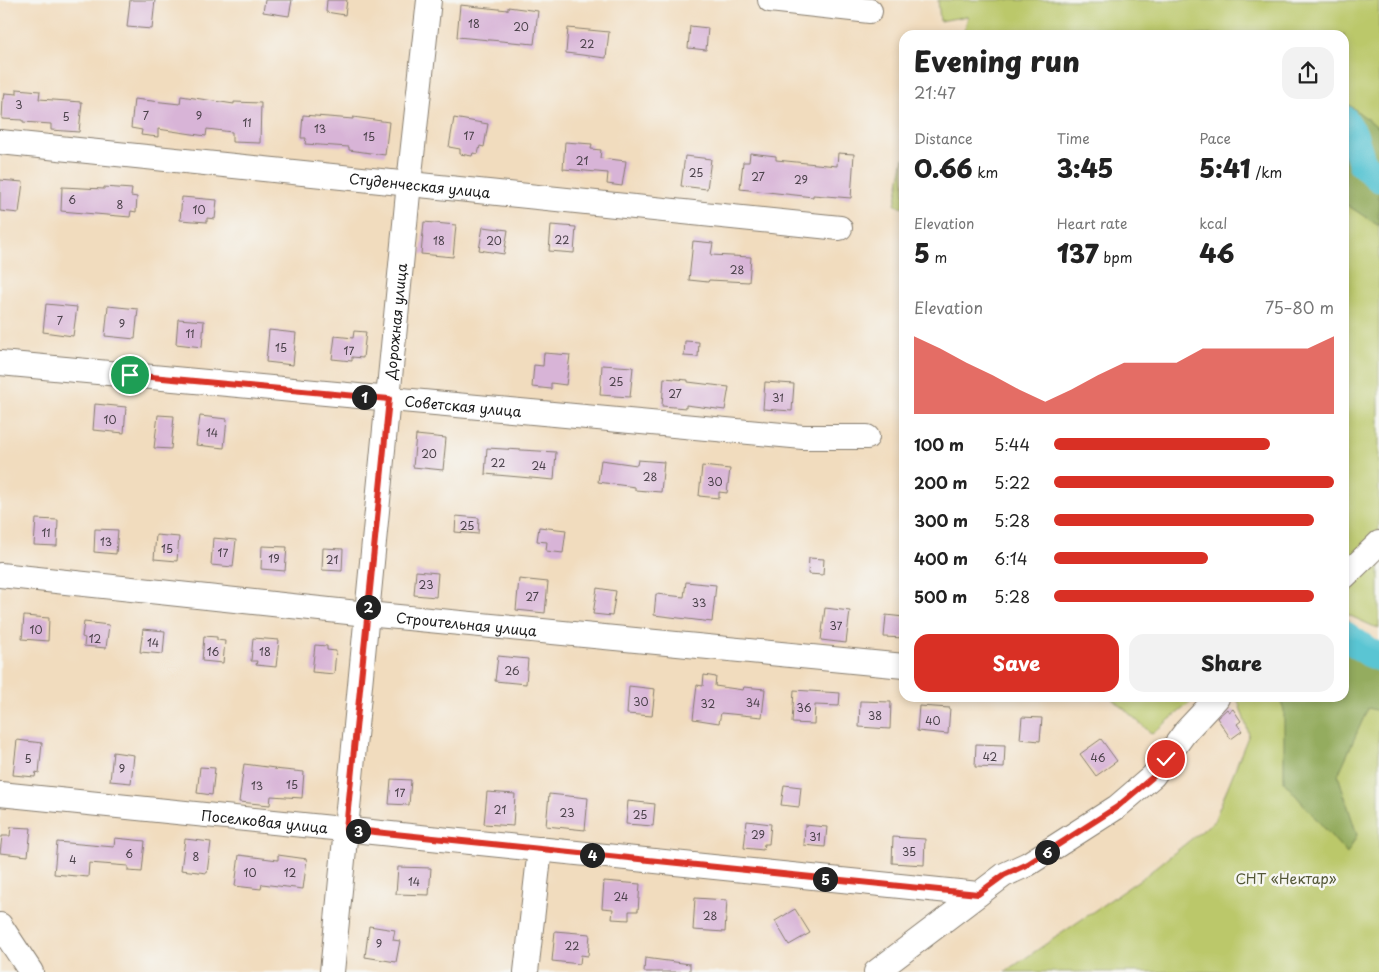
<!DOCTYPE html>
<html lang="en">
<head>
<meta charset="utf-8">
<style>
	body { margin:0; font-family:"Playpen Sans",sans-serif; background:#f2f2f2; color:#222; height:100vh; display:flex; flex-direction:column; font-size:19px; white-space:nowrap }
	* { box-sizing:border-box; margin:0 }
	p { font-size:16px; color:#767676 }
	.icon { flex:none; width:28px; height:28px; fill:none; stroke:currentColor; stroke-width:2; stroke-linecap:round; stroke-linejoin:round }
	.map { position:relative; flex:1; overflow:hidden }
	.drawer { position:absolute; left:899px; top:30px; width:450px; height:672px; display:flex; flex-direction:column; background:#fff; border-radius:15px; box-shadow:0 2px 8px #0003 }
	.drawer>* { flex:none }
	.pin { position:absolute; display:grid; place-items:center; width:42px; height:42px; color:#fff; margin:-21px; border:2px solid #fff; border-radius:50%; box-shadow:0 1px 5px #0007 }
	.km { position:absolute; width:25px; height:25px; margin:-12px; border-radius:50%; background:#222; color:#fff; font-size:14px; line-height:25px; text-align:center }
	.round { display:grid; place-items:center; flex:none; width:52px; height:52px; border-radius:15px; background:#f2f2f2 }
	.summary { display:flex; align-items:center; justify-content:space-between; height:85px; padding:0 15px }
	h1 { font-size:28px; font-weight:800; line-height:38px }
	.figures { display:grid; grid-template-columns:repeat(3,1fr); gap:8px; height:85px; padding:5px 15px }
	.figures div { display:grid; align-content:center }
	.figures b { font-size:25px; font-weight:800 }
	.figures small { font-size:14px; font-weight:400 }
	.figures p { font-size:14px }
	.chart { height:140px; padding:10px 15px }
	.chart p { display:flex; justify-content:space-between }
	.chart svg { width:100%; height:90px; margin-top:5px; fill:#d93025; opacity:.7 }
	.primary-button { display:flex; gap:10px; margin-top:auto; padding:10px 15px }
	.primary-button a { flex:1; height:58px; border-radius:15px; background:#d93025; color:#fff; font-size:20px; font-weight:800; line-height:58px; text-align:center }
	.primary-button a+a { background:#f2f2f2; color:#222 }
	ul { padding:0 15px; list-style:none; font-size:16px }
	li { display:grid; grid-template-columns:80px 60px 1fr; align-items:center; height:38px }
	li i { height:12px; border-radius:6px; background:#d93025 }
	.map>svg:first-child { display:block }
</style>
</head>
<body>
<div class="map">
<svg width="1379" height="972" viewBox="0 0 1379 972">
	<rect width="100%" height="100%" fill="#f6f6f2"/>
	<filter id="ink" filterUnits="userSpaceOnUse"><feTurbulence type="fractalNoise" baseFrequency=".02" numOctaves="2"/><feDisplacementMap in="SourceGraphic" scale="10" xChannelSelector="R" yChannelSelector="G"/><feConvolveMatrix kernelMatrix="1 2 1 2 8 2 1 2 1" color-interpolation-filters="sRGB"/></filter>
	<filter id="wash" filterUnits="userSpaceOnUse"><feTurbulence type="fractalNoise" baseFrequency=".0096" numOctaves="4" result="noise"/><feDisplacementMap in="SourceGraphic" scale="20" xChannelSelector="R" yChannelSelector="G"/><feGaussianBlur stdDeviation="1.12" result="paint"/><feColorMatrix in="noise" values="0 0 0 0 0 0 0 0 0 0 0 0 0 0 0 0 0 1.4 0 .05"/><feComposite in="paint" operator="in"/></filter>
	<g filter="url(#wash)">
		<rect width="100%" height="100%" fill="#f1dcbe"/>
		<!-- green -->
		<g fill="#bbc86a" stroke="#6c7243">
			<path d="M938,0h441v629l-35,-16v-578h-381l5,-19 -28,5z"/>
			<path d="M904,158v49l-9,-2z"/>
			<path d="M1379,675v297h-374l140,-96 69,-55 35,-87 -12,-36h107z"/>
			<path d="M1112,698h84l-44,36z"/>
		</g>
		<!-- forest -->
		<g fill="#94ac5e" stroke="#58643d">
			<path d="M1344,101l35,27v98l-35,-23z"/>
			<path d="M1344,616l30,33 5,2v60l-11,-3 -30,67 19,60 -10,19 -63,-72v-72l-5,-12h65z"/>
		</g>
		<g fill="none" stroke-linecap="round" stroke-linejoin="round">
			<!-- river -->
			<g stroke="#5ac5d3" stroke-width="29">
				<path d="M1344,120l9,14 9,29 17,15"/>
				<path d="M1344,635l26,18 9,4"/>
			</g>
		</g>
		<g id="blocks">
			<!-- building -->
			<g fill="#d8b4d7">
				<path d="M130,0h25l-3,29 -25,-2z"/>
				<path d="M265,0h27l-3,16 -26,-4z"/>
				<path d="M327,0h20l-2,15 -19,-3z"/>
				<path d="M460,5l48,5v-3l30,4 -4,33 -77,-7z"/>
				<path d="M690,26l18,2 -2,22 -18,-2z"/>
				<path d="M568,28l41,4 -3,26 -40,-5z"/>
				<path d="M17,89l23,2 -1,8 43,3 -3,30 -28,-2v-6l-28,-2v-2l-21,-1 1,-20h1l1,-6 12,1z"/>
				<path d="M181,96l53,8v-2l27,1 -1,40 -28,-1v-10l-25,-3 -1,7 -48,-7v8l-17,-2 1,-5 -11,-2 3,-29 46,5z"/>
				<path d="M303,115l50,4v-2l36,5 -4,33 -36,-5v-3l-44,-3 1,-6h-5z"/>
				<path d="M454,118l34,6 -4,23 -4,-1 -2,8 -5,-1 -1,3 -12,-2v-5l-11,-2z"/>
				<path d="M565,142l27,2 -1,5 10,1 -1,8 26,3 -4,25 -15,-2 1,-11 -45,-4z"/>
				<path d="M750,153l26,3v4l61,6 1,-13 16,1 -3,44 -38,-3v2l-73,-8 3,-27h6z"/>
				<path d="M685,156l26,3 -4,30 -26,-3z"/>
				<path d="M0,180l23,2 -4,31 -19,-2z"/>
				<path d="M62,187l42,2v-2l28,2 -1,7 6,1 -1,15 -5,-1 -1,6 -69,-6z"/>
				<path d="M182,197l35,3 -2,19 -8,-1v4l-27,-2z"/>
				<path d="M424,222l32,3 -3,32 -32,-3z"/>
				<path d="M551,225l25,2 -2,26 -25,-2z"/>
				<path d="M483,227l25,3 -4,24 -25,-4z"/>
				<path d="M693,241l20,2 -2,12 40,2 -2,25 -40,-2 -1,2 -19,-2z"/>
				<path d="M46,304l31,3 -4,29 -30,-4z"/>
				<path d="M108,306l30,3 -3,30 -30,-3z"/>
				<path d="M178,319l26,2 -2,26 -26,-3z"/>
				<path d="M269,330l27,3 -3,32 -27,-3z"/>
				<path d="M354,331l12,1 -3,26 -11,-1v4l-20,-2 3,-23 18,2z"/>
				<path d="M685,341l14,1 -1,15 -14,-1z"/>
				<path d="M544,353l26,2 -4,30 -15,-2v6l-19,-2 2,-22 9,1z"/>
				<path d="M602,365l31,2 -3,30 -30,-2z"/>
				<path d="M664,378l24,2v2l41,5 -4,23 -39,-5v3l-24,-2z"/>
				<path d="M765,382l29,2 -2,27 -29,-2z"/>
				<path d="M95,404l31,3 -2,26 -31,-3z"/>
				<path d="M158,415l16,1 -3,33 -17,-1z"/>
				<path d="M200,416l27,3 -3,29 -28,-3z"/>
				<path d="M416,435l30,3 -3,32 -30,-3z"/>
				<path d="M487,448l69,4 -2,28 -69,-6z"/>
				<path d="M601,460l36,5 1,-5 26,2 -3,30 -26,-2v-3l-37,-5z"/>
				<path d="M702,466l28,3 -3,24 -8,-1v6l-20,-2z"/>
				<path d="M456,516l23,2 -1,16 -23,-2z"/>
				<path d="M36,519l22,1 -1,26 -23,-1z"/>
				<path d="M539,527l27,3 -3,23 -17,-2 1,-9 -10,-1z"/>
				<path d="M95,529l23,1 -2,24 -22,-2z"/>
				<path d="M156,535l23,2 -2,24 -23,-2z"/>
				<path d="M213,538l23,2 -3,27 -22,-2z"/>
				<path d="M262,546l25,1 -2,24 -24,-2z"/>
				<path d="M323,548l20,1 -1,22 -20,-1z"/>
				<path d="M809,558l15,1 -1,16 -15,-1z"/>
				<path d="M416,571l22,2 -2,24 -22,-2z"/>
				<path d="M519,579l29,3 -3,31 -29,-3z"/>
				<path d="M686,582l30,3 -4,37 -58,-7 2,-21 28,3z"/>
				<path d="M597,588l19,3 -4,25 -19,-2z"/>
				<path d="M825,608l25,3 -4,32 -25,-3z"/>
				<path d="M886,615l18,2v21l-20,-1z"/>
				<path d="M24,616l25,2 -1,23 -26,-2z"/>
				<path d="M84,622l25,3 -3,23 -22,-2 1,-8 -3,-1z"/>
				<path d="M143,629l22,2 -2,23 -23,-2z"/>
				<path d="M204,636l13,1v3l8,1 -2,22 -21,-2z"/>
				<path d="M253,638l26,2 -3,27 -20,-2 1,-4h-6z"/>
				<path d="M315,645l12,1v4l9,1 -2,23 -22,-2z"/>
				<path d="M498,656l30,3 -2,25 -31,-3z"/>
				<path d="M704,675l12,2 -1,9 28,4 1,-3 21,2 -3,28 -41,-4 -2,10 -26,-4 4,-34 6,1z"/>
				<path d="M629,686l26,3 -3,27 -25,-2z"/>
				<path d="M794,690l46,3 -1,13 -24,-1 -1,19 -22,-1z"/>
				<path d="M860,701l31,1 -1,27 -31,-2z"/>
				<path d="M919,706l31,2 -2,26 -31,-3z"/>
				<path d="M1227,709l2,3 4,-3 8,12 -4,3 5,7 -11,8 -14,-21z"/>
				<path d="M1022,717l20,1 -2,23 -20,-2z"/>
				<path d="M1101,739l16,22 -21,15 -16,-22z"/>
				<path d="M17,740l25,3 -3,30 -3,-1 -1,5 -22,-2z"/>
				<path d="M976,744l29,1 -1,23 -29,-1z"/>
				<path d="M113,752l21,3 -3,28 -21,-2z"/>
				<path d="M244,764l31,4 -1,1 30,3 -2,26 -31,-2 -1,9 -31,-3z"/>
				<path d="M200,767l15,1 -3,27 -15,-2z"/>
				<path d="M391,779l20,1 -2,25 -20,-1z"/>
				<path d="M784,785l17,2 -2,20 -18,-2z"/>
				<path d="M487,792l28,2 -2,32 -29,-2z"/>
				<path d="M549,794l39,4 -3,32 -39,-4z"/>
				<path d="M628,801l27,3 -2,22 -27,-2z"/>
				<path d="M747,821l24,3 -2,20h-5l-1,6 -19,-2z"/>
				<path d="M805,825l22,2 -2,20 -21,-2z"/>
				<path d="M11,827l20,1 -3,28 -28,-3 2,-17h8z"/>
				<path d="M893,837l32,2 -1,26 -32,-2z"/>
				<path d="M115,838l30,3 -3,31 -14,-1v-5l-39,-3 -1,14 -34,-3 3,-32 57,5z"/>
				<path d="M185,839l26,3 -4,31 -26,-3z"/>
				<path d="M239,855l39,5v-5l29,4 -4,30 -41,-5 -1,5 -26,-3z"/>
				<path d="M398,867l33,1 -2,27 -33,-1z"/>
				<path d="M604,881l36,3 -2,27h-9v9l-17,-1 1,-10 -11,-1z"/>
				<path d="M695,898l32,2 -2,32 -32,-2z"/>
				<path d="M795,909l15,24 -21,12 -14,-24z"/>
				<path d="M369,926l26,4 -2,10 7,1 -4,21 -31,-5z"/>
				<path d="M555,931l35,3 -2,22 -7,-1 -1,9 -28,-3z"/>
				<path d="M645,958l45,6v8h-46z"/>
			</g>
		</g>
	</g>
	<g filter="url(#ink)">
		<use href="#blocks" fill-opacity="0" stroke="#867c6d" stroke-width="1"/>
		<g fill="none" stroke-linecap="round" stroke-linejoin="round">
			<!-- minor casing -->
			<g stroke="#867c6d" stroke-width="26">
				<g id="minor">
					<path d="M770,0l100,11"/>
					<path id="s1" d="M0,142l840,86"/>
					<path id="s2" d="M0,363l803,74h64"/>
					<path id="s3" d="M0,575l367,39 537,52"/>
					<path d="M1344,577l35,-34"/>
					<path id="s4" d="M0,794l978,100"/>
					<path d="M0,925l31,47"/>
					<path id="s5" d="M332,972l77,-789 20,-183"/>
					<path d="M526,972l14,-123"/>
					<path d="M876,972l128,-97 24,-11 89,-57 36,-31 33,-45 31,-33"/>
				</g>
			</g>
			<!-- minor -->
			<use href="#minor" stroke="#fff" stroke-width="24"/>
		</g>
	</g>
	<g fill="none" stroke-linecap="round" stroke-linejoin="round" filter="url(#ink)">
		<!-- route casing -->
		<g stroke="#fff" stroke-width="10">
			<path id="route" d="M130,375l259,24 -43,430 632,65 26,-19 24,-11 89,-57 37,-31 12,-17"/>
		</g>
		<!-- route -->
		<use href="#route" stroke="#d93025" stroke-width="6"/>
	</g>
	<g text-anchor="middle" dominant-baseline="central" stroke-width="5" stroke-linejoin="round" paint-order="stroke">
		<!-- number labels -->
		<g font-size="11" fill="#4b424b">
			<text x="474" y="23">18</text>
			<text x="521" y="26">20</text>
			<text x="587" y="43">22</text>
			<text x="19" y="104">3</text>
			<text x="146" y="115">7</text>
			<text x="199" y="115">9</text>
			<text x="66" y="116">5</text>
			<text x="247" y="122">11</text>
			<text x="320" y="128">13</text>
			<text x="469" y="135">17</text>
			<text x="369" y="136">15</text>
			<text x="582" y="160">21</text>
			<text x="696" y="172">25</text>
			<text x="758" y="176">27</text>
			<text x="801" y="179">29</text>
			<text x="72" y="199">6</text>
			<text x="120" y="204">8</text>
			<text x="199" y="209">10</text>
			<text x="562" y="239">22</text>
			<text x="439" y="240">18</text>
			<text x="494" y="240">20</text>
			<text x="737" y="269">28</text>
			<text x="60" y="320">7</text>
			<text x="122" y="323">9</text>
			<text x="190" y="333">11</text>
			<text x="281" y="347">15</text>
			<text x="349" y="350">17</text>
			<text x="616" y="381">25</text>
			<text x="675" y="393">27</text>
			<text x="778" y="397">31</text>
			<text x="110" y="419">10</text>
			<text x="212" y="432">14</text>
			<text x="429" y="453">20</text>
			<text x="498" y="462">22</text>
			<text x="539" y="465">24</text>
			<text x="650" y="476">28</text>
			<text x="715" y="481">30</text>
			<text x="467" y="525">25</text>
			<text x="46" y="532">11</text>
			<text x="106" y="541">13</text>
			<text x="167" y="548">15</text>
			<text x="223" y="552">17</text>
			<text x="274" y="558">19</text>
			<text x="332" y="559">21</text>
			<text x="426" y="584">23</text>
			<text x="532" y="596">27</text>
			<text x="699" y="602">33</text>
			<text x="836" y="625">37</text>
			<text x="36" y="629">10</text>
			<text x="95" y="638">12</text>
			<text x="153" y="642">14</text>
			<text x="213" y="651">16</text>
			<text x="265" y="651">18</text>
			<text x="512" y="670">26</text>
			<text x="641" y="701">30</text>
			<text x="753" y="702">34</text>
			<text x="708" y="703">32</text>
			<text x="804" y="707">36</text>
			<text x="875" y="715">38</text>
			<text x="933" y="720">40</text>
			<text x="990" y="756">42</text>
			<text x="1098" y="757">46</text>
			<text x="28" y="758">5</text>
			<text x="122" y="768">9</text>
			<text x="292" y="784">15</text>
			<text x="257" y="785">13</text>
			<text x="400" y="792">17</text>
			<text x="500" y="809">21</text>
			<text x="567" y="812">23</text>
			<text x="640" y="814">25</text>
			<text x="758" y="834">29</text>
			<text x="815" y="836">31</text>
			<text x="909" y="851">35</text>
			<text x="129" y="853">6</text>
			<text x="196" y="856">8</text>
			<text x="73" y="859">4</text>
			<text x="250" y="872">10</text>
			<text x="290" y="872">12</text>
			<text x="414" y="881">14</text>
			<text x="621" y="896">24</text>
			<text x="710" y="915">28</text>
			<text x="379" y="943">9</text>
			<text x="572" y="945">22</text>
		</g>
		<!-- street labels -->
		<g font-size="14" fill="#1c1c1c" stroke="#f6f6f2">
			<text stroke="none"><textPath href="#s1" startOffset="422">Студенческая улица</textPath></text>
			<text stroke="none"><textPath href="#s5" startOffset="654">Дорожная улица</textPath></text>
			<text stroke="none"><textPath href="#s2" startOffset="465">Советская улица</textPath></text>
			<text stroke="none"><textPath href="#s3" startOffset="469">Строительная улица</textPath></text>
			<text stroke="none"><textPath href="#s4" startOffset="266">Поселковая улица</textPath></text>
		</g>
		<!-- park labels -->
		<g font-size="14" fill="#545837" stroke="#f6f6f2">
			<text x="1286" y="878">СНТ «Нектар»</text>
		</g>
	</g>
</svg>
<div class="pin" style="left:130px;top:375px;background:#1e9e55"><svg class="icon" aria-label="arrive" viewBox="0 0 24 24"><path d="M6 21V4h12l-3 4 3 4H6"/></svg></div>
<div class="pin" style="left:1166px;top:759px;background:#d93025"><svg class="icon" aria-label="check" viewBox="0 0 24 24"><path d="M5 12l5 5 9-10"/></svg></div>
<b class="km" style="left:364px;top:397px">1</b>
<b class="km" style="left:368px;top:607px">2</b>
<b class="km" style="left:358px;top:831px">3</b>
<b class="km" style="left:592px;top:855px">4</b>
<b class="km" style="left:825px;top:879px">5</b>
<b class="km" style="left:1047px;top:852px">6</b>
<section class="drawer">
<div class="summary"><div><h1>Evening run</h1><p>21:47</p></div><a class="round"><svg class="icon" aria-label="share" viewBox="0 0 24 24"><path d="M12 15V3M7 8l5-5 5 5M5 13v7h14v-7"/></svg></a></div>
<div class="figures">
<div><p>Distance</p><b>0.66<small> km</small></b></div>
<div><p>Time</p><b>3:45</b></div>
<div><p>Pace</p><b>5:41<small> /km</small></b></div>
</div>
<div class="figures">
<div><p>Elevation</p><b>5<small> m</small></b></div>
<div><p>Heart rate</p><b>137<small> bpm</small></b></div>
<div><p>kcal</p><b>46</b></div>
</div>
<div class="chart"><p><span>Elevation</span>75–80 m</p>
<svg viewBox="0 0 160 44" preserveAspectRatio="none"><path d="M0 44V6L10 12L20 19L30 25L40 32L50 38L60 32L70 25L80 19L90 19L100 19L110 12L120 12L130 12L140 12L150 12L160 6V44z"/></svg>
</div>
<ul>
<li><b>100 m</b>5:44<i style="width:77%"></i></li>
<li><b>200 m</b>5:22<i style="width:100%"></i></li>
<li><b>300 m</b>5:28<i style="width:93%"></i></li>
<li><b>400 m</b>6:14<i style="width:55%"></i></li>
<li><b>500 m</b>5:28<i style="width:93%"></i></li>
</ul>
<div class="primary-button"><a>Save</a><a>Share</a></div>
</section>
</div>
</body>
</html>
